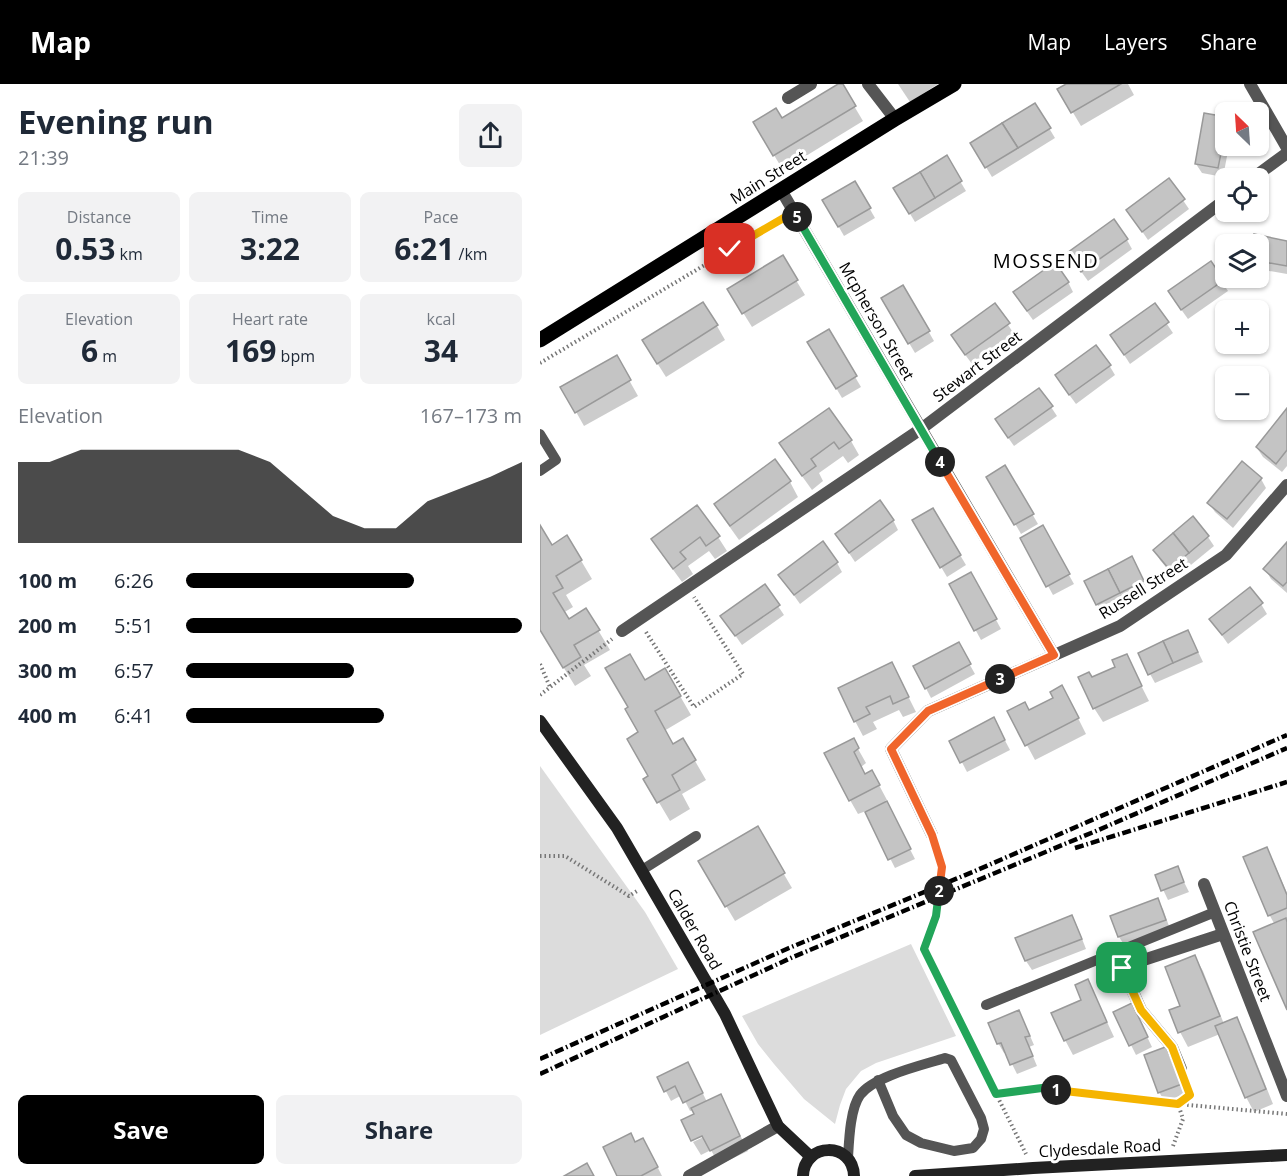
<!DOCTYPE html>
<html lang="en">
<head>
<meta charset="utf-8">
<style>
	body { margin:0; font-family:"Open Sans",sans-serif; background:#f2f2f3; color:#1f2937; height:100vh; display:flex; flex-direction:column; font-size:22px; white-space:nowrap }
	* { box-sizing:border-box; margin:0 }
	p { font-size:20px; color:#747a83 }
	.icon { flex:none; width:33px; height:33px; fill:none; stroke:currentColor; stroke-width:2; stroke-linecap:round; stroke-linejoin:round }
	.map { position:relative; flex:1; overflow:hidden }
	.panel { display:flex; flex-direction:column; background:#fff; width:540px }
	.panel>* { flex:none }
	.needle { width:39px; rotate:335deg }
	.controls { position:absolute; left:675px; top:18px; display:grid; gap:12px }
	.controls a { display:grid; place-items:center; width:54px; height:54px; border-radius:9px; background:#fff; box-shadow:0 2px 4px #0004; font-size:30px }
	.pin { position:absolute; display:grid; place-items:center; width:51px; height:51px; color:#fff; margin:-26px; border-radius:12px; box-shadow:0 3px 9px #0006 }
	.km { position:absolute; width:30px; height:30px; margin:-15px; border-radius:50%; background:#222; color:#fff; font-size:16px; line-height:30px; text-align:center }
	.round { display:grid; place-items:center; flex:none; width:63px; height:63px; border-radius:9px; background:#f2f2f3 }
	.overview { display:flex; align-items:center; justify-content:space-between; height:102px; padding:0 18px }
	h1 { font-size:33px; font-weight:700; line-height:45px }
	.figures { display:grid; grid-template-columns:repeat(3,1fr); gap:9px; height:102px; padding:6px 18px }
	.figures div { display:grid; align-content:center; border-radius:9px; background:#f2f2f3; text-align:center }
	.figures b { font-size:30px; font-weight:700 }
	.figures small { font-size:16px; font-weight:400 }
	.figures p { font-size:16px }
	.chart { height:168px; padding:12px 18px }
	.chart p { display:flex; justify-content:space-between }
	.chart svg { width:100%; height:108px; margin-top:6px; fill:#000; opacity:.7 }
	.button { display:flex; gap:12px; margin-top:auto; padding:12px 18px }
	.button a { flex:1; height:69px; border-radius:9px; background:#000; color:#fff; font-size:24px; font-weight:700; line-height:69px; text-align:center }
	.button a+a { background:#f2f2f3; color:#1f2937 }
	ul { padding:0 18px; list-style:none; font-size:20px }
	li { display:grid; grid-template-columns:96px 72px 1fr; align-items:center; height:45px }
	li i { height:15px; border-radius:8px; background:#000 }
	header { display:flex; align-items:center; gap:36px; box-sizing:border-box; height:84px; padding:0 30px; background:#000; color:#fff }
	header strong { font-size:28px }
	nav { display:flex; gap:33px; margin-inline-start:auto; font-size:21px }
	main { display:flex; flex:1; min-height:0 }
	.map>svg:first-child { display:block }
</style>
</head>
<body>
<header>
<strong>Map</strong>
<nav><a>Map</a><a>Layers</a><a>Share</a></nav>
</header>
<main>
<section class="panel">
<div class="overview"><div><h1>Evening run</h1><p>21:39</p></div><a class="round"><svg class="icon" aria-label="share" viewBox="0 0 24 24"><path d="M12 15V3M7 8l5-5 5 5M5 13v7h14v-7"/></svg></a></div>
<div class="figures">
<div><p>Distance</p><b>0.53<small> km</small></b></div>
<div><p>Time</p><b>3:22</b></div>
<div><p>Pace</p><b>6:21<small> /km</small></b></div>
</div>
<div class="figures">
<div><p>Elevation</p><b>6<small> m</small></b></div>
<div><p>Heart rate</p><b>169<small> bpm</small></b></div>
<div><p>kcal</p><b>34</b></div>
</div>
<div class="chart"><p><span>Elevation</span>167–173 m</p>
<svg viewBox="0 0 160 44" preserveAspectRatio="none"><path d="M0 44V11L10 11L20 6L30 6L40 6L50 6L60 6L70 6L80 11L90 22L100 33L110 38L120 38L130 27L140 22L150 17L160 11V44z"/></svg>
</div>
<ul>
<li><b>100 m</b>6:26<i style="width:68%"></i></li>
<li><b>200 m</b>5:51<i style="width:100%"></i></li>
<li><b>300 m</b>6:57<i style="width:50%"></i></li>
<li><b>400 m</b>6:41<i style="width:59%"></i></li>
</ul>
<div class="button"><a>Save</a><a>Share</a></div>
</section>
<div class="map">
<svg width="747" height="1092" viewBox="0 0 747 1092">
	<rect width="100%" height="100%" fill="#fff"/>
	<!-- green -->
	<g fill="#dcdcdc">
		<path d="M0,682l105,146 33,57 -138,66z"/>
		<path d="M371,860l45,92 -80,27 -15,8 -15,18 -6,16 -5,19 -31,-25 -30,-35 -16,-20 -16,-28z"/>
	</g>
	<!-- shadow -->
	<g fill="#0003">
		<path d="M301,0l22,37 -80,49 -20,-33z"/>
		<path d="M358,0h40l-28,18z"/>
		<path d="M529,0h59l6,11 -53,31 -22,-37z"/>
		<path d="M495,21l20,33 -63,39 -20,-33z"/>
		<path d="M686,34v28h3l-6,31 -21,-4 -6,-9z"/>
		<path d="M406,74l20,33 -51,31 -20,-33z"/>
		<path d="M629,96l20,29 -41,31 -20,-29z"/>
		<path d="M315,99l20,35 -31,18 -20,-35z"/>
		<path d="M715,152l32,6v32l-29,-5v-25h-5z"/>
		<path d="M587,156l5,9 -44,32 -13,-18z"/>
		<path d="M242,173l23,38 -53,32 -23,-37z"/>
		<path d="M670,179l18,28 -40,28 -13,-18z"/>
		<path d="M528,198l5,10 -40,28 -13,-18z"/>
		<path d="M363,203l31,54 -19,12 -32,-54z"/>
		<path d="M455,221l19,29 -42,30 -14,-19z"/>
		<path d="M614,221l19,28 -43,31 -18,-28z"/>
		<path d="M177,242l8,14 -59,37 -14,-22z"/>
		<path d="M288,247l33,56 -19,11 -33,-56z"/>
		<path d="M76,273l22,39 -54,30 -22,-39z"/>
		<path d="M569,281l6,10 -39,29 -14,-19z"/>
		<path d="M511,323l6,9 -43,30 -12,-17z"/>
		<path d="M747,326v56l-5,6 -19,-15 -6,-9z"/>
		<path d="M311,357l8,14 -11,8 -5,-7 -24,17 4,8 -11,9 -23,-32 -8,-14z"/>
		<path d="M234,377l16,21 8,15 -59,43 -15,-21 -8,-15z"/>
		<path d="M465,383l33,57 -17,10 -33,-57z"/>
		<path d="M721,395l5,9 -33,40 -18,-16 -6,-9z"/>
		<path d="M157,423l21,30 9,14 -12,8 -6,-8 -21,15 5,8 -11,8 -21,-29 -8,-14z"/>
		<path d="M393,426l33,55 -19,12 -33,-56z"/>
		<path d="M353,436l5,10 -43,32 -18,-27z"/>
		<path d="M502,443l32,57 -21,11 -31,-56z"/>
		<path d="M0,444l12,19 15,-10 25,42 -26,16 7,12 -10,6 5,8 18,-11 24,40 -26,15 7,11 -16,10 -35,-57z"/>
		<path d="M668,453l6,9 -39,32 -15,-18 -5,-10z"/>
		<path d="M747,460v49l-16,-14 -6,-10z"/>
		<path d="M297,479l5,9 -42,32 -14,-20z"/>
		<path d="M596,484l12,23 -46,23 -5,-10z"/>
		<path d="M431,490l30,55 -20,11 -30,-55z"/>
		<path d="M721,520l6,10 -39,30 -17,-24z"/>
		<path d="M238,522l6,9 -42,30 -14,-20z"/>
		<path d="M648,547l15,31 -48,21 -5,-9z"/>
		<path d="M418,560l17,30 -44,24 -16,-31z"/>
		<path d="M586,572l23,45 -46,21 -9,-14 -2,-29 25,-12z"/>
		<path d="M352,580l24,48 -13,5 -4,-7 -26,12 4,7 -14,7 -8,-15z"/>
		<path d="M125,586l26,45 -27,16 9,15 10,-6 23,40 -24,14 8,15 -20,12 -25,-42 5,-3 -10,-44 5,-50z"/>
		<path d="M530,618l16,32 -51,26 -26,-48h20z"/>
		<path d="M459,645l11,21 -43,22 -16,-31z"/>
		<path d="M313,656l13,23 -5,4 4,9 7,-4 15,28 -2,1 30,58 -20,9 -29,-57 -8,3 -8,-14z"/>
		<path d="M217,744l35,60 -57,33 -35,-59z"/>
		<path d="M726,765l8,14 13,30v114l-12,-82 -5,-9 -25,-58z"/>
		<path d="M637,784l12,24 -21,8 -12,-25z"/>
		<path d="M617,816l6,9 7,20 -45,17 -6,-9 -7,-20z"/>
		<path d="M532,833l5,9 9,23 -54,21 -6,-9 -9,-22z"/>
		<path d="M655,873l8,14 21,53 12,-5 9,15 28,70 -19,8 -8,-15 -26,-63 -32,13 -8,-15 -9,-21 11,-4z"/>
		<path d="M555,912l19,41 -41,18 -8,-15z"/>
		<path d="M575,929l21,1 16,33 -16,8z"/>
		<path d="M484,938l10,23 -5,2 8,19 -20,8 -11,-22 -2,1 -6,-10z"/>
		<path d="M632,974l14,35 -21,9 -6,-10z"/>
		<path d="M153,989l14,29 21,9 20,40 -29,14 -8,-15 -10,5 -8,-13 17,-8 -16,-24 -4,1 -8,-16 -11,6 -12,-23z"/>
		<path d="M95,1060l16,10 11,22h-43z"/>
	</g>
	<!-- building -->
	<g fill="#c4c4c4" stroke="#999" stroke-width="1.5">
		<path d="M298,0h5l13,22 -83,50 -20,-34 23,-14 6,10z"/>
		<path d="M526,0h55l-50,29 -14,-24z"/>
		<path d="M495,19l16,25 -33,20 -16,-25z"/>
		<path d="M664,29l22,4v12l-8,39 -23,-4z"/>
		<path d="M462,39l16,25 -33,20 -15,-25z"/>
		<path d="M407,71l15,26 -27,17 -15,-26z"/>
		<path d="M380,88l15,26 -26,16 -16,-26z"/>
		<path d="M629,94l16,21 -43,33 -16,-22z"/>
		<path d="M315,97l16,27 -33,19 -16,-27z"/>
		<path d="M574,135l14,20 -47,33 -14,-19z"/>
		<path d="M714,150l33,7v25l-29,-5v-17h-6z"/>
		<path d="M243,171l15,25 -56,34 -15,-25z"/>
		<path d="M671,177l13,19 -43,30 -13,-19z"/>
		<path d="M515,178l14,20 -42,29 -14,-19z"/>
		<path d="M363,201l27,46 -22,13 -27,-46z"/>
		<path d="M163,218l15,23 -61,39 -15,-24z"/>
		<path d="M455,219l15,20 -45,32 -14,-20z"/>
		<path d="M615,219l14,19 -45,33 -14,-20z"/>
		<path d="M289,245l28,47 -21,13 -29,-47z"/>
		<path d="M556,261l15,20 -42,30 -14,-20z"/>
		<path d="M77,271l14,25 -56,33 -15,-26z"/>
		<path d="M499,304l14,18 -45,32 -13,-19z"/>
		<path d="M289,324l23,32 -13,9 -5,-7 -23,17 5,7 -14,10 -23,-33z"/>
		<path d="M747,324v42l-11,14 -20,-17z"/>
		<path d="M235,375l16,22 -61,45 -16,-22z"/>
		<path d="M702,377l20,17 -35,41 -20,-16z"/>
		<path d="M465,381l29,49 -20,11 -28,-48z"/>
		<path d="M340,416l14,20 -45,33 -14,-19z"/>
		<path d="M157,421l23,31 -14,10 -6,-9 -20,15 6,7 -13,10 -22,-30z"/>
		<path d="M393,424l28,47 -21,13 -28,-48z"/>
		<path d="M653,432l16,20 -20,17 -16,-20z"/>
		<path d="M0,441l12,20 15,-10 15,25 -26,16 7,12 -10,5 16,26 17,-11 14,22 -26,15 7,12 -18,11 -23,-38z"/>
		<path d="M503,441l27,49 -24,13 -26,-49z"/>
		<path d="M633,449l16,20 -20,16 -16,-19z"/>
		<path d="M283,457l15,21 -44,33 -16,-20z"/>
		<path d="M747,458v40l-4,4 -20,-17z"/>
		<path d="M592,472l12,25 -24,12 -12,-24z"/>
		<path d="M568,485l12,24 -24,12 -12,-24z"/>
		<path d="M431,488l26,47 -23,12 -25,-47z"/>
		<path d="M225,500l15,21 -45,31 -15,-20z"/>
		<path d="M710,503l13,16 -41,32 -13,-16z"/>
		<path d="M648,546l10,22 -25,11 -10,-22z"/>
		<path d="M623,557l10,22 -25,12 -10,-22z"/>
		<path d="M419,558l12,22 -46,25 -12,-23z"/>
		<path d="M90,570l15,26 20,-12 16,28 -26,15 18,33 10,-6 13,22 -24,15 8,15 -23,13 -14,-24 5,-3 -21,-37 11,-7 -13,-23 3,-2 -23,-39z"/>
		<path d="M587,570l15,32 -49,23 -15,-32 11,-5 3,5 23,-10 -3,-7z"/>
		<path d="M352,578l17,35 -16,7 -3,-8 -24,11 4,7 -16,8 -16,-34z"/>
		<path d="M522,601l17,33 -54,28 -18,-35 18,-9 4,8 24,-12 -3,-6z"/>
		<path d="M454,633l11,23 -45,23 -11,-22z"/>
		<path d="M314,654l5,10 -5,4 11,22 7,-4 8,15 -31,16 -25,-48z"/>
		<path d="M347,717l24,48 -23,11 -23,-48z"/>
		<path d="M218,742l27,47 -60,34 -27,-46z"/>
		<path d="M727,763l20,48v13l-19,8 -25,-59z"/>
		<path d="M638,782l6,16 -23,9 -6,-16z"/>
		<path d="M618,814l8,22 -48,17 -8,-21z"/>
		<path d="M532,831l10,24 -57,22 -10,-23z"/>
		<path d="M746,834l1,4v88l-34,-78z"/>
		<path d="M655,871l25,61 -42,17 -9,-23 11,-4 -15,-39z"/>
		<path d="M548,895l19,43 -43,19 -13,-28 30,-13 -6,-15z"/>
		<path d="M592,919l16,34 -19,9 -16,-34z"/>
		<path d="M479,926l11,26 -5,1 8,19 -23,9 -9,-22 -4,1 -9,-21z"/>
		<path d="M697,933l29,72 -21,9 -30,-72z"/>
		<path d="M628,962l14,38 -24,9 -14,-38z"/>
		<path d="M148,978l15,31 -20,10 -8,-17 -11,6 -7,-15z"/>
		<path d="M181,1010l19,42 -30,15 -8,-15 -11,5 -10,-21 13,-6 -3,-6z"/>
		<path d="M91,1049l4,9 8,-4 15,29 -17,9h-24l-14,-29z"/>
		<path d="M47,1079l7,13h-30z"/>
	</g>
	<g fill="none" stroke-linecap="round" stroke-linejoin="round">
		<!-- path -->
		<g stroke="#777" stroke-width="4" stroke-dasharray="1.5 3" stroke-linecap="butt">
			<path d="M0,279l242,-144"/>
			<path d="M106,548l48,75 49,-33 -49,-77"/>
			<path d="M0,580l10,23"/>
			<path d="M0,611l72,-56"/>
			<path d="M396,763l6,20 -6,49 -12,33 102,205"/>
			<path d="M0,772h25l64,40 8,-5"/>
			<path d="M455,1010l47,-6 136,16 109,10"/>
			<path d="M633,1062l10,-27 -5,-15 12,-9 -4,-13"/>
		</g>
		<!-- service -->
		<g stroke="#555" stroke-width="10">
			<path d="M0,350l16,26 -16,11"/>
			<path d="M102,786l54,-34"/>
			<path d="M446,921l229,-93"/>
			<path d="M308,1074c1,-17 2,-49 12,-63 14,-19 63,-30 85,-37l6,2 30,58 3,11 -3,10 -8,9 -19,3 -33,-8 -15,-8 -13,-19 -15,-36"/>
		</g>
		<!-- minor -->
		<g stroke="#555" stroke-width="12">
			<path d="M328,0l27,35"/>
			<path d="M710,0l37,64"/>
			<path d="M248,14l23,-14"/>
			<path d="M713,94l34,-25"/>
			<path d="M241,106l273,465"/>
			<path d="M82,547l299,-202 305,-230"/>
			<path d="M392,751l-41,-86 37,-38 192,-85 106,-71 61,-70"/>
			<path d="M664,800l83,212"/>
			<path d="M641,985l-9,-22 -31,-37 -19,-43 101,-33"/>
			<path d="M149,1092l89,-50"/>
		</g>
		<!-- secondary -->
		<g stroke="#222" stroke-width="12">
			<path d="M0,637l77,107 108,186 53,112 33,31"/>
			<path d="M263,1092c1,-34 50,-35 51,0"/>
			<path d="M375,1092l118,-8 254,-13"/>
		</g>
		<!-- primary -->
		<path stroke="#000" stroke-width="15" d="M0,256l355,-221 59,-35"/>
		<!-- rail -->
		<g stroke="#000" stroke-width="4.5" stroke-dasharray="9 3 1.5 3" stroke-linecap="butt">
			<path d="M535,764l212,-66"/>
			<path d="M0,975l249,-111 186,-77 312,-136"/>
			<path d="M0,990l253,-117 303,-126 191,-83"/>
		</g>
	</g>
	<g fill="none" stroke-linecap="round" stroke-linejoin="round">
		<!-- split-1 casing -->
		<g stroke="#fff" stroke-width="12">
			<path id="split-1" d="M516,1006l122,14 12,-9 -18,-48 -31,-37 -19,-42"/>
		</g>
		<!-- split-2 casing -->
		<g stroke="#fff" stroke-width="12">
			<path id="split-2" d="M399,807l-3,25 -12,33 72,145 46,-6 14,2"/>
		</g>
		<!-- split-3 casing -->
		<g stroke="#fff" stroke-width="12">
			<path id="split-3" d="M399,807l3,-24 -10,-32 -41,-86 37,-38 72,-32"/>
		</g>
		<!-- split-4 casing -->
		<g stroke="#fff" stroke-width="12">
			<path id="split-4" d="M400,378l114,193 -54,24"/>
		</g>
		<!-- split-5 casing -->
		<g stroke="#fff" stroke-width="12">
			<path id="split-5" d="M257,133l143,245"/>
		</g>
		<!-- split-6 casing -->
		<g stroke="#fff" stroke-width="12">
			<path id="split-6" d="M190,165l64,-37 3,5"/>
		</g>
		<!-- split-1 -->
		<use href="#split-1" stroke="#f5b400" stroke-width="8"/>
		<!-- split-2 -->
		<use href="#split-2" stroke="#22a559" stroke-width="8"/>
		<!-- split-3 -->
		<use href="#split-3" stroke="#f0652b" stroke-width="8"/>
		<!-- split-4 -->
		<use href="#split-4" stroke="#f0652b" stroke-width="8"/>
		<!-- split-5 -->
		<use href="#split-5" stroke="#22a559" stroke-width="8"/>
		<!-- split-6 -->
		<use href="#split-6" stroke="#f5b400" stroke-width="8"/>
	</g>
	<g text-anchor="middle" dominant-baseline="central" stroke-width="6" stroke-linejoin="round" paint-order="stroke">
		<!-- street labels -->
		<g font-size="16" fill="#000" stroke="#fff">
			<text transform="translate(228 93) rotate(-32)">Main Street</text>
			<text transform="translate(337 237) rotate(60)">Mcpherson Street</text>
			<text transform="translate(437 282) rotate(-37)">Stewart Street</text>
			<text transform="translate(603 504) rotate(-32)">Russell Street</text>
			<text transform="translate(155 845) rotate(60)">Calder Road</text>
			<text transform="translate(708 867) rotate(69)">Christie Street</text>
			<text transform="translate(560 1064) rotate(-3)">Clydesdale Road</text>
		</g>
		<!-- quarter labels -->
		<g font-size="20" letter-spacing="1.5" fill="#000" stroke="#fff">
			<text x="506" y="176">MOSSEND</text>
		</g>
	</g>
</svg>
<div class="controls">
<a><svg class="needle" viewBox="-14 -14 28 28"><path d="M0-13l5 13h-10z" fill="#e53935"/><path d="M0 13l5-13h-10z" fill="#747a83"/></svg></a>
<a><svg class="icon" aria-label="locate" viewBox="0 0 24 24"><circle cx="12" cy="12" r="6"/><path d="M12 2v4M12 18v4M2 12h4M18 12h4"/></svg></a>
<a><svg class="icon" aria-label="layers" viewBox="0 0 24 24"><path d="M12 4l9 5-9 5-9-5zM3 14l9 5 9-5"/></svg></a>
<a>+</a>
<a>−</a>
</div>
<div class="pin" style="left:582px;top:884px;background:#1e9e55"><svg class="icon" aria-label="arrive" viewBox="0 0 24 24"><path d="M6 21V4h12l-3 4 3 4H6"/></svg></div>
<div class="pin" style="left:190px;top:165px;background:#d93025"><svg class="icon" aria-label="check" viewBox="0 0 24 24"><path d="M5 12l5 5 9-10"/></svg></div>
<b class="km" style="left:516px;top:1006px">1</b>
<b class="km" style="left:399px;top:807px">2</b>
<b class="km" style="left:460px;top:595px">3</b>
<b class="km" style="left:400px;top:378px">4</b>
<b class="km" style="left:257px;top:133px">5</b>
</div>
</main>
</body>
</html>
